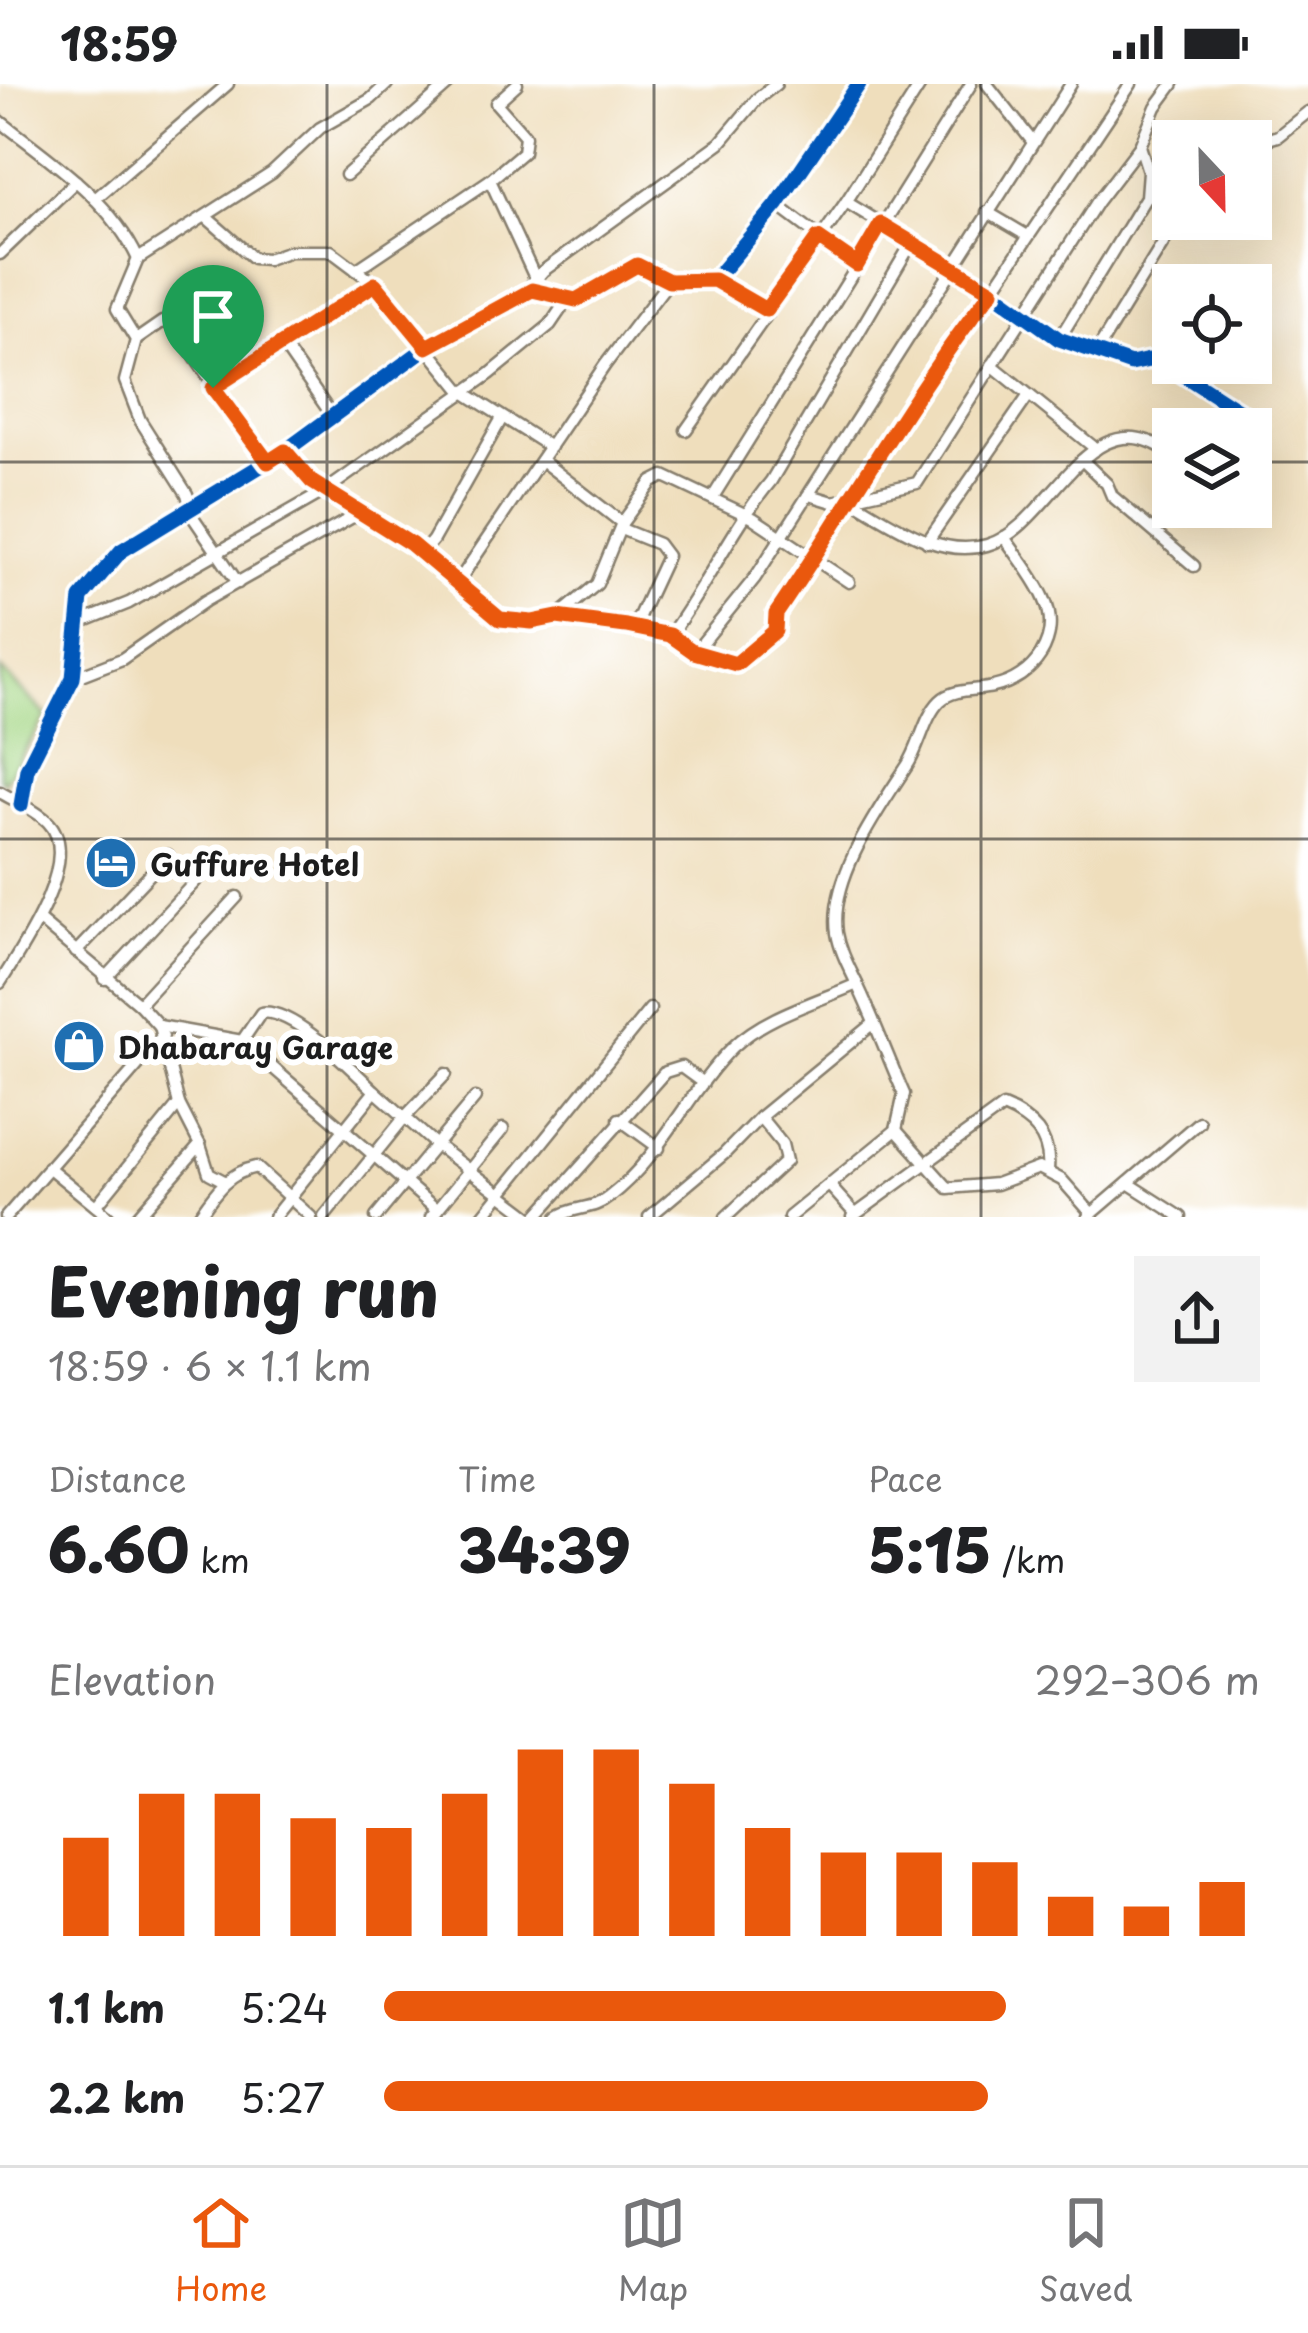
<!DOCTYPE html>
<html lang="en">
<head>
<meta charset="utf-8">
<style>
	body { margin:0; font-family:"Playpen Sans",sans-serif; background:#f2f2f2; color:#202124; height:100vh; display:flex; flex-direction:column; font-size:45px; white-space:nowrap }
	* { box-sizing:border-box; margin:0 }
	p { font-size:39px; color:#757577 }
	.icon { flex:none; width:66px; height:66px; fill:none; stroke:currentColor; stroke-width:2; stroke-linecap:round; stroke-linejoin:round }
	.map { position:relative; height:1133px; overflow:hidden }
	.drawer { display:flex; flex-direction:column; background:#fff; flex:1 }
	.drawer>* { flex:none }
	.needle { width:78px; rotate:158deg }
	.fabs { position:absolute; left:1152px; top:36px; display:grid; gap:24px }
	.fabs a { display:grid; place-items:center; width:120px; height:120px; border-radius:0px; background:#fff; box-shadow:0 12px 48px #0002; font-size:60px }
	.pin { position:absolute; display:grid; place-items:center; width:102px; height:102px; color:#fff; margin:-123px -51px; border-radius:50% 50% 50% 0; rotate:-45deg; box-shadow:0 0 12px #0007 }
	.pin .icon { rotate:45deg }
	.round { display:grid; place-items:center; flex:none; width:126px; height:126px; border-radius:0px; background:#f2f2f2 }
	.summary { display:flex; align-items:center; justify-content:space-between; height:204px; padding:0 48px }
	h1 { font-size:66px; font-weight:800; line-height:90px }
	.stats { display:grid; grid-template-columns:repeat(3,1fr); gap:18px; height:204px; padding:12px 48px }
	.stats div { display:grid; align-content:center }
	.stats b { font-size:60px; font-weight:800 }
	.stats small { font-size:33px; font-weight:400 }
	.stats p { font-size:33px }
	.chart { height:336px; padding:24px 48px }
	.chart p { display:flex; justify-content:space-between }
	.chart svg { width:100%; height:216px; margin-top:12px; stroke:#ea580c; stroke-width:6 }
	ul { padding:0 48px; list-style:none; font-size:39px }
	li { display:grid; grid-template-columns:192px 144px 1fr; align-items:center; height:90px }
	li i { height:30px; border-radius:15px; background:#ea580c }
	.status { display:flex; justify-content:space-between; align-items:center; height:84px; padding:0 60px; background:#fff; direction:ltr }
	.status svg { height:33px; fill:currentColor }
	.tab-bar { display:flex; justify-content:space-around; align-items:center; height:168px; border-top:3px solid #e0e0e0; background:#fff; font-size:33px; color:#757577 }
	.tab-bar a { display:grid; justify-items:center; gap:6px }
	.tab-bar .active { color:#ea580c }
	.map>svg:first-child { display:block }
</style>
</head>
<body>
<div class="status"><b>18:59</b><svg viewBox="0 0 49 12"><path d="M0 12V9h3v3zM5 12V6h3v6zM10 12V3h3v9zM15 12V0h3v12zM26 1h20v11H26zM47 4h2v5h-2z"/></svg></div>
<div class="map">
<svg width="1308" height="1133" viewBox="0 0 1308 1133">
	<rect width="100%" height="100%" fill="#fff"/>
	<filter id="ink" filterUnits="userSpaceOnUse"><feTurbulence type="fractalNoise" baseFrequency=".00833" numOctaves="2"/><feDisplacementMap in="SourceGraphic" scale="24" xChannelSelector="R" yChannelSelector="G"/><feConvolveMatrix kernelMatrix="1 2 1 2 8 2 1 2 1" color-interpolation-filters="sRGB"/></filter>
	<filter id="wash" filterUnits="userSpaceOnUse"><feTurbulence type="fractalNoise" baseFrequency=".004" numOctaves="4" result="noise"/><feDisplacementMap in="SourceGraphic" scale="48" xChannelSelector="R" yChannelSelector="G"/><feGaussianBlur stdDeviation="2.7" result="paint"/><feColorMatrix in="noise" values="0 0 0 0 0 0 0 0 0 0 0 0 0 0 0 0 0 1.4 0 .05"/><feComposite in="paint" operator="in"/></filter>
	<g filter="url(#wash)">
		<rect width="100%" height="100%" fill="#efdebc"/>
		<!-- green -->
		<path fill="#a5d786" stroke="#607a51" stroke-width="3" d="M0,585l47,47 -43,66 -4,-3z"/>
	</g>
	<g filter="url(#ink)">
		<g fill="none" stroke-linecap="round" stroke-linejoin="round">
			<!-- street casing -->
			<g stroke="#867d6c" stroke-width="15">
				<g id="street">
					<path d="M987,0l45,57"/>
					<path d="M0,37c51,40 110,78 138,138l134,-86 48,-45 51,-29 16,-15"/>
					<path d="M1251,60l27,-8 30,-24"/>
					<path d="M346,91l103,-91"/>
					<path d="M490,96l46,100"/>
					<path d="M95,115l133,-115"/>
					<path d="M846,118l146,89 139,-207"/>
					<path d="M777,121l80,60"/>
					<path d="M987,128l39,23"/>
					<path d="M206,133l47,41 14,1 23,-8h41l44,33 87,107 88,56"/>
					<path d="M0,170l76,-73"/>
					<path d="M138,175l-21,50 19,31 -11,41 15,39 47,74 6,23 45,66"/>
					<path d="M356,186l134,-90 33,-28 2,-16 -29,-33 21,-19"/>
					<path d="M714,196l53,31"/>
					<path d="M526,207l17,-20 177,-128 37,-44 19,-15"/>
					<path d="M1059,255l87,-142 2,-26 -8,-25"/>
					<path d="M136,256l26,-18 10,2 95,138"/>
					<path d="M283,261l50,72"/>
					<path d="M1097,267l81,-132"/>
					<path d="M992,281l104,84"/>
					<path d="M213,304l162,-104"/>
					<path d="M686,346l160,-228 75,-118"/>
					<path d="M285,367l27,31 99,62 89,74 32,5 25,-6 69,9 44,9 25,17 41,12 39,-33 1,-17 172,-267 44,-56 67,48 72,25 18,-4 19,5 79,51"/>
					<path d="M541,376l81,63 -25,61 -40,33"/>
					<path d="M1082,376l25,24 5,12 82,70"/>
					<path d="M810,411l23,7 84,-19 180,-281 43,-56 16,-39 17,-23"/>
					<path d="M713,413l258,-413"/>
					<path d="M850,415c41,23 88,60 137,46 66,-18 101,-155 186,-90"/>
					<path d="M1230,423l4,4"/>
					<path d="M622,439l30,-41 12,-6 89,42 96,64"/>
					<path d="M621,445l37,15 9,12 -33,71"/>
					<path d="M927,458l102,-147"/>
					<path d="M422,469l11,-13 69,-122"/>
					<path d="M456,501l149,-220 64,-84"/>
					<path d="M77,540l52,-21 196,-112 165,-117 60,-49 17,-25"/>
					<path d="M670,551c37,-50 62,-107 101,-154l140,-237"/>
					<path d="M695,568l60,-74 316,-494"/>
					<path d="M73,594l49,-19 83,-58 158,-90"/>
					<path d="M0,708c15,9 36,18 48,30 36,36 -27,128 -48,161"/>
					<path d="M21,721l6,-36 46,-91 8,-80 40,-47 164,-100 142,-104 98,-55 15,-3 36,11 61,-35 32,16 45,-1 63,-75 82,-121"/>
					<path d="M39,836l100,84 20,22 20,78 21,41 9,28 15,8"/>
					<path d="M76,868l92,-97"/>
					<path d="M105,895l100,-108"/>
					<path d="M139,920l98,-107"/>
					<path d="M159,942l83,15 195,169"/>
					<path d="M242,957l19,-28c31,-6 91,57 114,78l-101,126"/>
					<path d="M375,1007l61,54 95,72"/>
					<path d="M619,1035l40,29"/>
					<path d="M896,1046l52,58 48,-4 43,-16 23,12 30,34"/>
					<path d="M48,1083l61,50"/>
					<path d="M1128,1099l53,34"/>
					<path d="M829,1101l26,29"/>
					<path d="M96,1122l83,-102"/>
					<path d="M6,1133l157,-181"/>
					<path d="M137,1133l63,-72"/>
					<path d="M198,1133c16,-23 29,-44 58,-50l55,50"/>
					<path d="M324,1133l80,-99 42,-44"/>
					<path d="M376,1133l99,-119"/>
					<path d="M431,1133l72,-88"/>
					<path d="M482,1133l168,-208"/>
					<path d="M536,1133l129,-145 16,-5 22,16"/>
					<path d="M558,1133c16,-11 36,-7 51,-20 53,-41 78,-104 124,-150 32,-31 84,-45 124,-63"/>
					<path d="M649,1133l75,-63 36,-37"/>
					<path d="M726,1133l60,-56 -4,-17 -22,-27 113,-93"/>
					<path d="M789,1133l107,-87 8,-36c-16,-37 -30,-74 -47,-110 -8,-17 -17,-33 -20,-51 -8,-55 42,-124 70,-167 13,-19 17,-49 33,-65 13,-13 36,-10 53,-14 40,-8 70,-48 51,-89 -10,-22 -26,-41 -40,-61"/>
					<path d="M852,1133l151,-110c29,12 48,30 45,63"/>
					<path d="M1088,1133l111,-95"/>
				</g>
			</g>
			<!-- street -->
			<use href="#street" stroke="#fff" stroke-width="10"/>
			<!-- cycleway casing -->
			<g stroke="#fff" stroke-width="22">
				<g id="cycleway">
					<path d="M285,367l27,31 99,62 89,74 32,5 25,-6 69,9 44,9 25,17 41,12 39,-33 1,-17 172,-267 44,-56 67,48 72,25 18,-4 19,5 79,51"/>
					<path d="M21,721l6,-36 46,-91 8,-80 40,-47 164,-100 142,-104 98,-55 15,-3 36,11 61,-35 32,16 45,-1 63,-75 82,-121"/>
				</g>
			</g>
			<!-- cycleway -->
			<use href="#cycleway" stroke="#0057b8" stroke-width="15"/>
		</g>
	</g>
	<g fill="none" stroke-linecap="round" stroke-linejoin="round" filter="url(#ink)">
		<!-- route casing -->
		<g stroke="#fff" stroke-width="24">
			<path id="route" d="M881,140l111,67c-80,101 -143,216 -216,323l-1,17 -39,33 -42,-12 -24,-17 -44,-9 -69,-9 -25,5 -32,-3 -89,-75 -99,-62 -27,-31 -17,11 -55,-74 162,-104 52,63 105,-57 44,10 61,-35 32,16 45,-1 52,30 52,-72 39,27z"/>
		</g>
		<!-- route -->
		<use href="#route" stroke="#ea580c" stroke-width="15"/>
	</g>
	<!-- grid -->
	<path fill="none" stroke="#1c1c1c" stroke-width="3" stroke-opacity="0.55" d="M327,0v1133M654,0v1133M981,0v1133M0,378h1173M1251,378h57M0,755h1308"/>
	<!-- icons -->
	<defs>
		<g id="hotel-disc" transform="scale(2.7)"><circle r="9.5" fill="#1f6fb2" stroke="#fff"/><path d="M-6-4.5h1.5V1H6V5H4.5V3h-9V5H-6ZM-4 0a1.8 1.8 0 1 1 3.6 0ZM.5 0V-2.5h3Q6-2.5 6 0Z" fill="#fff"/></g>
		<g id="shop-disc" transform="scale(2.7)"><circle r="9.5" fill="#1f6fb2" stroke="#fff"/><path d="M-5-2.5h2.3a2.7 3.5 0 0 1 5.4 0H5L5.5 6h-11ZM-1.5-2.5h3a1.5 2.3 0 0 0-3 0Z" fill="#fff"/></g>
	</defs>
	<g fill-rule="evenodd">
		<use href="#hotel-disc" x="111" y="779"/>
		<use href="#shop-disc" x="79" y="962"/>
	</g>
	<g text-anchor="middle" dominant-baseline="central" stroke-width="12" stroke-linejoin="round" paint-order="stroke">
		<!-- poi labels -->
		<g font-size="30" font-weight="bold" fill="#1c1c1c" stroke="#fff" text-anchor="start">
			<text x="150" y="779">Guffure Hotel</text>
			<text x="118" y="962">Dhabaray Garage</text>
		</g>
	</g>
</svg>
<div class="fabs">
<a><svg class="needle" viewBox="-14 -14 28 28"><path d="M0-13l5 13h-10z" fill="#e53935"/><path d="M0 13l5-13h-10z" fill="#757577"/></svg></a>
<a><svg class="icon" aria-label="locate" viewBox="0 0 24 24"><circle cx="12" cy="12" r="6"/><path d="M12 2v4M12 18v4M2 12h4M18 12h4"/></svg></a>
<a><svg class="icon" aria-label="layers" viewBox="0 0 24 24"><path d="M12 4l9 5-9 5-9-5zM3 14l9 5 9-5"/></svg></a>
</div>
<div class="pin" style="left:213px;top:304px;background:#1e9e55"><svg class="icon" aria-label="arrive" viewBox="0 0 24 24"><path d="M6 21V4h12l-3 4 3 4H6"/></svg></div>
</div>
<section class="drawer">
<div class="summary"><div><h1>Evening run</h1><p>18:59 · 6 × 1.1 km</p></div><a class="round"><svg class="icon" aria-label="share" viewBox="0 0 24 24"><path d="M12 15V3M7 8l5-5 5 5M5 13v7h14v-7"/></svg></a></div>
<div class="stats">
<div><p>Distance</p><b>6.60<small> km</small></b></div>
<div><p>Time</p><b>34:39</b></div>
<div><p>Pace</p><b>5:15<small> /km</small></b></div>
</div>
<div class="chart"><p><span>Elevation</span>292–306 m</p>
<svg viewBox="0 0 160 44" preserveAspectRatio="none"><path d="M5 44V24M15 44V15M25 44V15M35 44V20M45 44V22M55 44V15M65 44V6M75 44V6M85 44V13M95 44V22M105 44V27M115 44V27M125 44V29M135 44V36M145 44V38M155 44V33"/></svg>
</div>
<ul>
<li><b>1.1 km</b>5:24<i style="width:71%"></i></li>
<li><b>2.2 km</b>5:27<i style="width:69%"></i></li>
</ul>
</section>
<nav class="tab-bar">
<a class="active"><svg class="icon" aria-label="home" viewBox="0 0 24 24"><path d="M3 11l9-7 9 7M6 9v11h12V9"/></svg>Home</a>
<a><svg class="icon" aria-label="map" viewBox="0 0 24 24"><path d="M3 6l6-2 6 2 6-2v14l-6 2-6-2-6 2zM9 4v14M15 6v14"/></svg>Map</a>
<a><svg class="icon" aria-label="saved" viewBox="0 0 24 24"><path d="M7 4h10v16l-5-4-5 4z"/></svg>Saved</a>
</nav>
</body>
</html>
